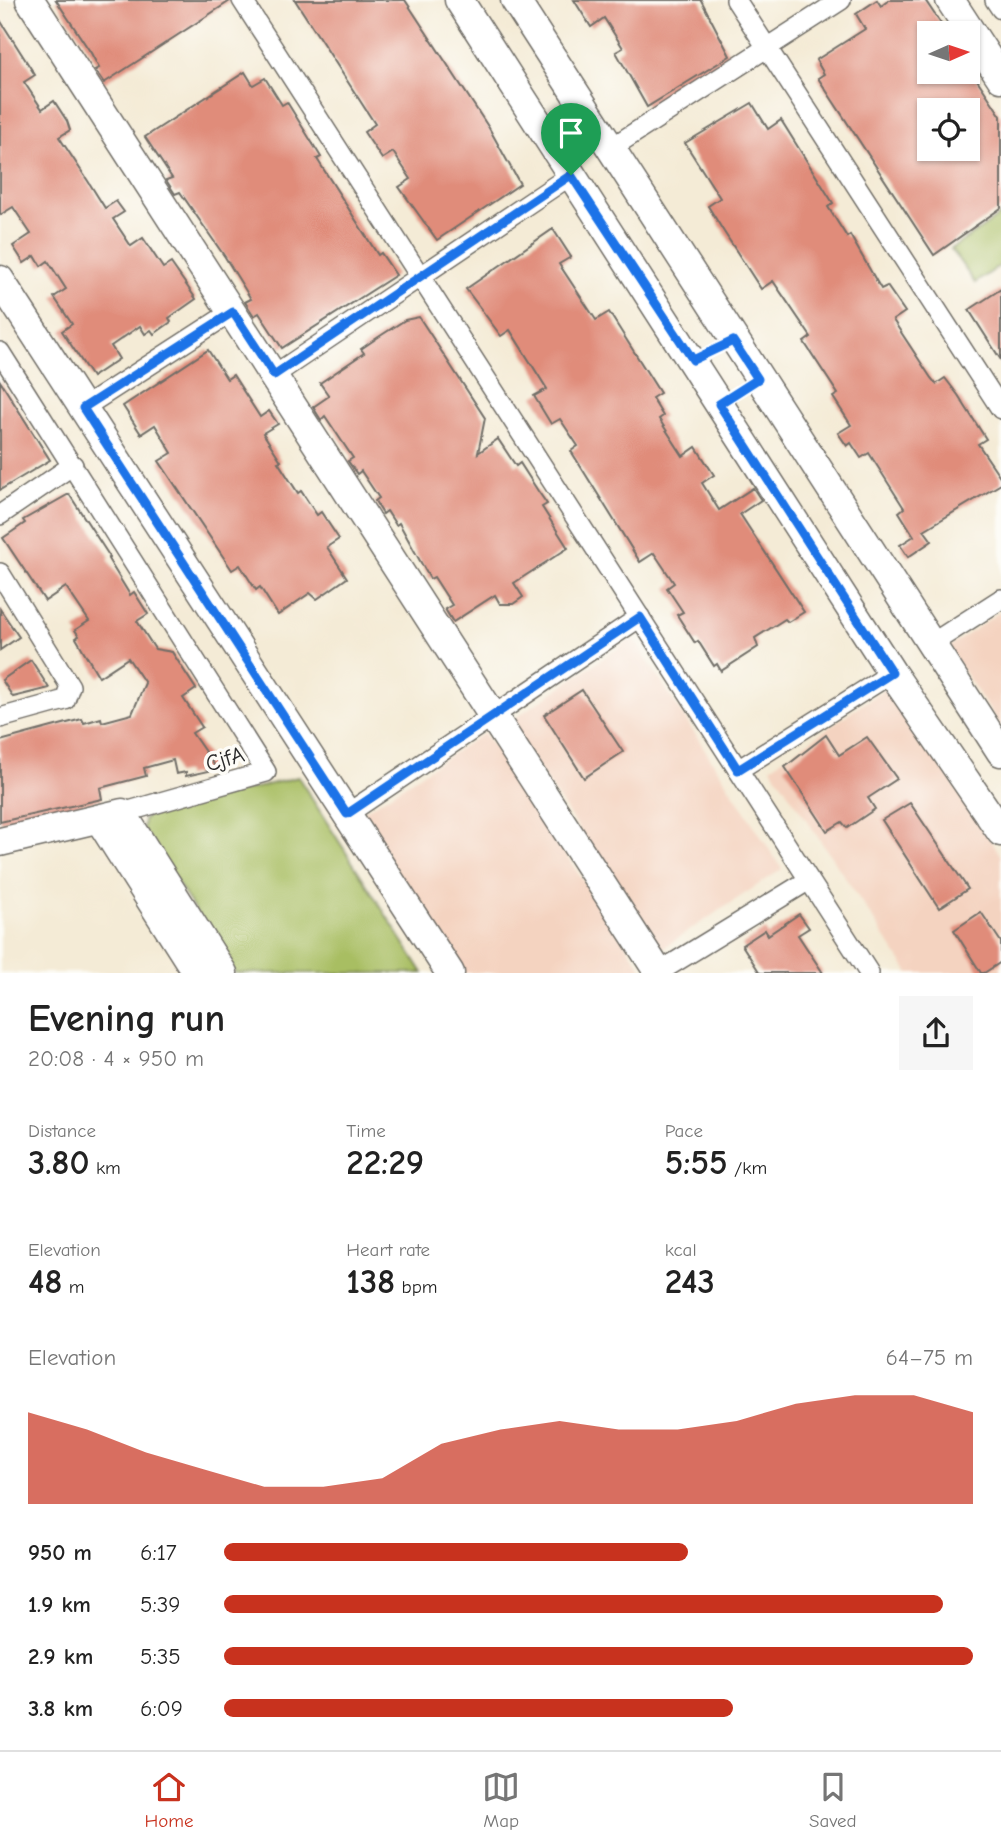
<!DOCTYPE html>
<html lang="en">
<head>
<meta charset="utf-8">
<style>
	body { margin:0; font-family:"Comic Neue",sans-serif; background:#f6f6f6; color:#222; height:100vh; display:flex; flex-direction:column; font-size:26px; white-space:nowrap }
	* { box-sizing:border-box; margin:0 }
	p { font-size:23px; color:#767676 }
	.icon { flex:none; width:38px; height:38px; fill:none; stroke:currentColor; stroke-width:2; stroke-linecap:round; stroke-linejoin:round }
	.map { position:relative; height:973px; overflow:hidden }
	.sheet { display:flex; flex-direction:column; background:#fff; flex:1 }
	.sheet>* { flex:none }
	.needle { width:46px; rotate:87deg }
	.controls { position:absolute; left:917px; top:21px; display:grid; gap:14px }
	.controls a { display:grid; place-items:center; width:63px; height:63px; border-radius:0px; background:#fff; box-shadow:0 2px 5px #0004; font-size:35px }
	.pin { position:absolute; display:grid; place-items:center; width:60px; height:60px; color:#fff; margin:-72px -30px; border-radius:50% 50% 50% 0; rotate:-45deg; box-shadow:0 0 7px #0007 }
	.pin .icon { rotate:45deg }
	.round { display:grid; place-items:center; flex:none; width:74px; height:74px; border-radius:0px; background:#f6f6f6 }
	.summary { display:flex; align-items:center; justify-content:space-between; height:119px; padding:0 28px }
	h1 { font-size:38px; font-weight:700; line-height:52px }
	.metrics { display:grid; grid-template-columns:repeat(3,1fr); gap:10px; height:119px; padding:7px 28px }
	.metrics div { display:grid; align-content:center }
	.metrics b { font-size:35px; font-weight:700 }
	.metrics small { font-size:19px; font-weight:400 }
	.metrics p { font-size:19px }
	.chart { height:196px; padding:14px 28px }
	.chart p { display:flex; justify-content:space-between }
	.chart svg { width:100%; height:126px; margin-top:7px; fill:#c8321e; opacity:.7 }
	ul { padding:0 28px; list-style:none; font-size:23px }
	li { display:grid; grid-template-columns:112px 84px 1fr; align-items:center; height:52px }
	li i { height:18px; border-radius:9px; background:#c8321e }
	.tabs { display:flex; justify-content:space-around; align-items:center; height:98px; border-top:2px solid #e0e0e0; background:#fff; font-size:19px; color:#767676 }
	.tabs a { display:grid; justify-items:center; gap:4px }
	.tabs .on { color:#c8321e }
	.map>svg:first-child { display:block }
</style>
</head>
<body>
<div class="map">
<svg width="1001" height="973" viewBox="0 0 1001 973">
	<rect width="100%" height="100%" fill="#fdfcf7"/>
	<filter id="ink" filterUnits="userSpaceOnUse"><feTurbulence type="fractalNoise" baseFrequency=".0143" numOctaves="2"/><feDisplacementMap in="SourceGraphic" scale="14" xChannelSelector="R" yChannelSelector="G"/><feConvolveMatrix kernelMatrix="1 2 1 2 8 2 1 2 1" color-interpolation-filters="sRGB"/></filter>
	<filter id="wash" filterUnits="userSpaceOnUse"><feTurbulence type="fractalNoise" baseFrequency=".00686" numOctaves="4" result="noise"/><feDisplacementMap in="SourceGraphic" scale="28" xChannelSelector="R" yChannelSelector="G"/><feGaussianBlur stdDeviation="1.57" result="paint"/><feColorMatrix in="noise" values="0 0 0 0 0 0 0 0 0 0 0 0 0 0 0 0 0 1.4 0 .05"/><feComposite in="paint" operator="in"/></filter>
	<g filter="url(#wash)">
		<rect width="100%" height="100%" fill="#f4ebd6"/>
		<!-- built -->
		<g fill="#f4d3c0">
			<path d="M1001,611v116l-53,-79z"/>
			<path d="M633,638l149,231 -122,81 -152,-227z"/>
			<path d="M888,687l113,169v117h-92l-138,-206z"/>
			<path d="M484,733l161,240h-182l-106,-157z"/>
		</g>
		<!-- grass -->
		<g fill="#a8be62" stroke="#6a7446" stroke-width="2">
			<path d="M1001,215v50l-26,18 -24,-34z"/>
			<path d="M298,777l125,196h-188l-92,-144 1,-10 7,-4z"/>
		</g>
		<g id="blocks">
			<!-- building -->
			<g fill="#e08c7a" fill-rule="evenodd">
				<path d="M56,0h174v1l-126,82 -9,-13 4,-2 -8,-15z"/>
				<path d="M295,0h110l84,128 31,56 -83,56 -38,-53 12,-8 -18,-27 -11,7 -18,-27 11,-8z"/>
				<path d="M574,0h127l29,56 -83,51 -31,-55 7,-4 -19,-30 -13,9z"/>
				<path d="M877,0l4,6 8,-6h36l22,33h-18v39h39v-6l33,50v92l-67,47 -116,-177 6,-4 -8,-14 49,-31 -9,-15zM929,110h39v39h-39z"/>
				<path d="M0,20l35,55 -11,7 18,27 12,-8 13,20 3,9 -11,7 29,44 17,27 11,-7 8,11 -11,7 18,27 12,-8 20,30 8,-5 25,36 -27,19 2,4 -17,12 -3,-4 -6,4 -5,-8 -29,20 8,13 -27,18 -30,-46 10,-7 -18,-27 12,-8 -18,-28 -7,5 -6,-10 -11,7 -11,-17 18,-12 -18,-27 -13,8z"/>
				<path d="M245,72l8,13 12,-7 17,27 5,-3 34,55 -4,2 61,96 3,-2 15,22 -114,73 -23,-35 -5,3 -9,-14 6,-3 -26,-42 -45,-65 -5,2 -9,-14 6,-2 -27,-41z"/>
				<path d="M752,103l16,26 13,-9 52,83 -5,4 19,30 3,-2 31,54 6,-3 18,26 -12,8 38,58 5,6 9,-6 13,17 28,44 -8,5 23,34v6l-77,46 8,11 -24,16 -8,-12 14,-9 -15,-24 5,-4 -35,-55 -8,5 -10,-15 -4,3 -9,-13 13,-8 -18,-28 5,-3 -34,-52 7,-5 -38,-56 -12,8 -37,-57 -16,-26 12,-8 -35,-55z"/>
				<path d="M553,229l18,28 -12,7 37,56 13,-8 51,81 -8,5 11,18 -4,3 24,37 13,-9 18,28 -12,8 17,27 34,-22 8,12 -21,14 64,98 -16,10 -3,-3 -30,19 3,9 -37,24 -4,-7 -3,2 -16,-25 -3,2 -18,-28 6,-3 -16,-24 7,-5 -20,-30 -14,9 -69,-111 7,-5 -18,-27 -9,5 -17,-28 13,-7 -37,-59 -9,6 -35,-47z"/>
				<path d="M1001,289v71l-32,-50z"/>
				<path d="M419,317l66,101 -7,35 20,-14 18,27 4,-3 18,28 9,13 -5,3 26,41 -54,35 9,14 -10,7h-13l-5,-9 -42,27 -8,-13 7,-4 -18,-28 -4,2 -31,-56 -3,2 -9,-14 -4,3 -8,-13 4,-3 -18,-27 -4,3 -9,-13 5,-3 -28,-42 -4,4 -8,-13 16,-11 -9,-13 44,-30 -3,-4 16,-11 28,-18z"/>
				<path d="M208,350l19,29 6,-4 27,42 9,-6 9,13 -15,9 18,28 -3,1 20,31 3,-2 16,24 4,-3 18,27 -12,8 20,31 -30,21 -7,-6 -32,22 -18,-28 -4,3 -16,-25 -8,5 -73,-109 13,-8 -17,-28 -14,9 -18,-28z"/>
				<path d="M0,381l50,79 -50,30z"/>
				<path d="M69,494l41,63 -2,2 22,36 4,-3 14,22 -11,7 18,28 17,3 24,37 -13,9 19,29 -10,6 25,36 -31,7v-4l-10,2 -3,-14 -29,8 2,8 -46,12 2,11 -102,23v-81l82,-22 2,4 17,-5 1,4 30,-8 13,-31 -17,-25 -29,19 -23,-39 3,-2 -4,-6 14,-9 -23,-34 -21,14 -42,-63 22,-15 -2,-3z"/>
				<path d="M0,609l19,28 -19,13z"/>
				<path d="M31,660l18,28 -36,9 -11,-17z"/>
				<path d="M582,690l41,62 -39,26 -40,-63z"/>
				<path d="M826,735l13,20 28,-18 30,42 -29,19 7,11 -28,19 -5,-6 -15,9 -42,-64z"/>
				<path d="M910,803l58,86 -29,19 -57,-88z"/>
				<path d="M981,912l20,30v20l-17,11h-3l-27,-43z"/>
				<path d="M799,914l10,14 -11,7 25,38h-63l-18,-28 23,-15 3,5z"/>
			</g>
		</g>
	</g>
	<g filter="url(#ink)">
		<use href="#blocks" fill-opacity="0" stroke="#716e67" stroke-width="2"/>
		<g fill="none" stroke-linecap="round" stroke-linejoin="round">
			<!-- street casing -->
			<g stroke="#716e67" stroke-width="22">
				<g id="street">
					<path d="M242,0l627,973"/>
					<path d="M736,0l265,409"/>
					<path d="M995,0l6,9"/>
					<path d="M611,148l230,-148"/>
					<path d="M0,352l266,420 -144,41"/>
					<path d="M274,375l297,-200"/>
					<path d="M83,408l150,-97"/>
					<path d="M0,515l73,-50"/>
					<path d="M0,573l70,113 -5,14 -65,18"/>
					<path d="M931,644l70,-45"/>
					<path d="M738,770l154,-97"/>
					<path d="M347,814l293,-197"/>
					<path d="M659,972l150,-92"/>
				</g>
			</g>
			<!-- secondary casing -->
			<g stroke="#716e67" stroke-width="31">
				<g id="secondary">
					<path d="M30,0l629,973"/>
					<path d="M459,0l433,673 109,159"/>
					<path d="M515,0l486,752"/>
					<path d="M950,0l51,78"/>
					<path d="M0,280l450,693"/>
					<path d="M99,819l98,154"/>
					<path d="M0,842l122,-29 101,160"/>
				</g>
			</g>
			<!-- street -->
			<use href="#street" stroke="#fff" stroke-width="19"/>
			<!-- secondary -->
			<use href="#secondary" stroke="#fff" stroke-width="28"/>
		</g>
	</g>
	<g fill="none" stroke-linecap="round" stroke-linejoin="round" filter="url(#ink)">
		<!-- route casing -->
		<g stroke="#fff" stroke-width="14">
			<path id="route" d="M571,175l122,185 40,-19 25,38 -39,25 173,269 -154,97 -98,-153 -293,197 -264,-406 150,-96 41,63z"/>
		</g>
		<!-- route -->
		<use href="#route" stroke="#1a73e8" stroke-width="9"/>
	</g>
	<g text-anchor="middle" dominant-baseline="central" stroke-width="7" stroke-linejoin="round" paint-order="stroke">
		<!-- street labels -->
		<g font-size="23" fill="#2b2b2b" stroke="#fdfcf7">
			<text transform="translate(225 759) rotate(-16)">CjfA</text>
		</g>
	</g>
</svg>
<div class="controls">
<a><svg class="needle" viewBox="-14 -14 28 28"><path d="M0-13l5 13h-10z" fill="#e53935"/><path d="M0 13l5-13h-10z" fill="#767676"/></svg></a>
<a><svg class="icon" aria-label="locate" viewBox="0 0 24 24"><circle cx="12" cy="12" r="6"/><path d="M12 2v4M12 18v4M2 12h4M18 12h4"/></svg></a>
</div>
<div class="pin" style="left:571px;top:175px;background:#1e9e55"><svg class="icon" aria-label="arrive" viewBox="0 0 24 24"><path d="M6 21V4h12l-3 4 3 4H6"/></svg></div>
</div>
<section class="sheet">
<div class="summary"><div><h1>Evening run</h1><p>20:08 · 4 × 950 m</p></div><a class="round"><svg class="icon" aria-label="share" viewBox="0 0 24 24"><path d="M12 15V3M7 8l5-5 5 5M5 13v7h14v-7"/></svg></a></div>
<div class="metrics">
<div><p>Distance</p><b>3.80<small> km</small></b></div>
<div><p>Time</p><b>22:29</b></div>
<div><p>Pace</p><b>5:55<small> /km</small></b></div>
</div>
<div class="metrics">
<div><p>Elevation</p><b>48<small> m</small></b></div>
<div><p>Heart rate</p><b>138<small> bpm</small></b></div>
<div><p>kcal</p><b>243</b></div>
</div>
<div class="chart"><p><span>Elevation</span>64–75 m</p>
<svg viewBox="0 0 160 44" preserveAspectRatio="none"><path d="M0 44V12L10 18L20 26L30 32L40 38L50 38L60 35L70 23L80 18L90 15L100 18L110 18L120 15L130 9L140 6L150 6L160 12V44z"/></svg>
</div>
<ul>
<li><b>950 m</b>6:17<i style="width:62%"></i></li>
<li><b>1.9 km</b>5:39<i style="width:96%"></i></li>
<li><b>2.9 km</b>5:35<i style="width:100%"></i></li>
<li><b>3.8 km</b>6:09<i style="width:68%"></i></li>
</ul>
</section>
<nav class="tabs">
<a class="on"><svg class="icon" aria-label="home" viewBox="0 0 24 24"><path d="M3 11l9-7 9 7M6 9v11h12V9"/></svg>Home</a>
<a><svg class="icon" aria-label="map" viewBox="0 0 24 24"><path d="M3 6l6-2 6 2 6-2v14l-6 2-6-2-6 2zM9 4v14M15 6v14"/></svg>Map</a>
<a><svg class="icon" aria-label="saved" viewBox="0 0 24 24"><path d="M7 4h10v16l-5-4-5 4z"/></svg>Saved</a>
</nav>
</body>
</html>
